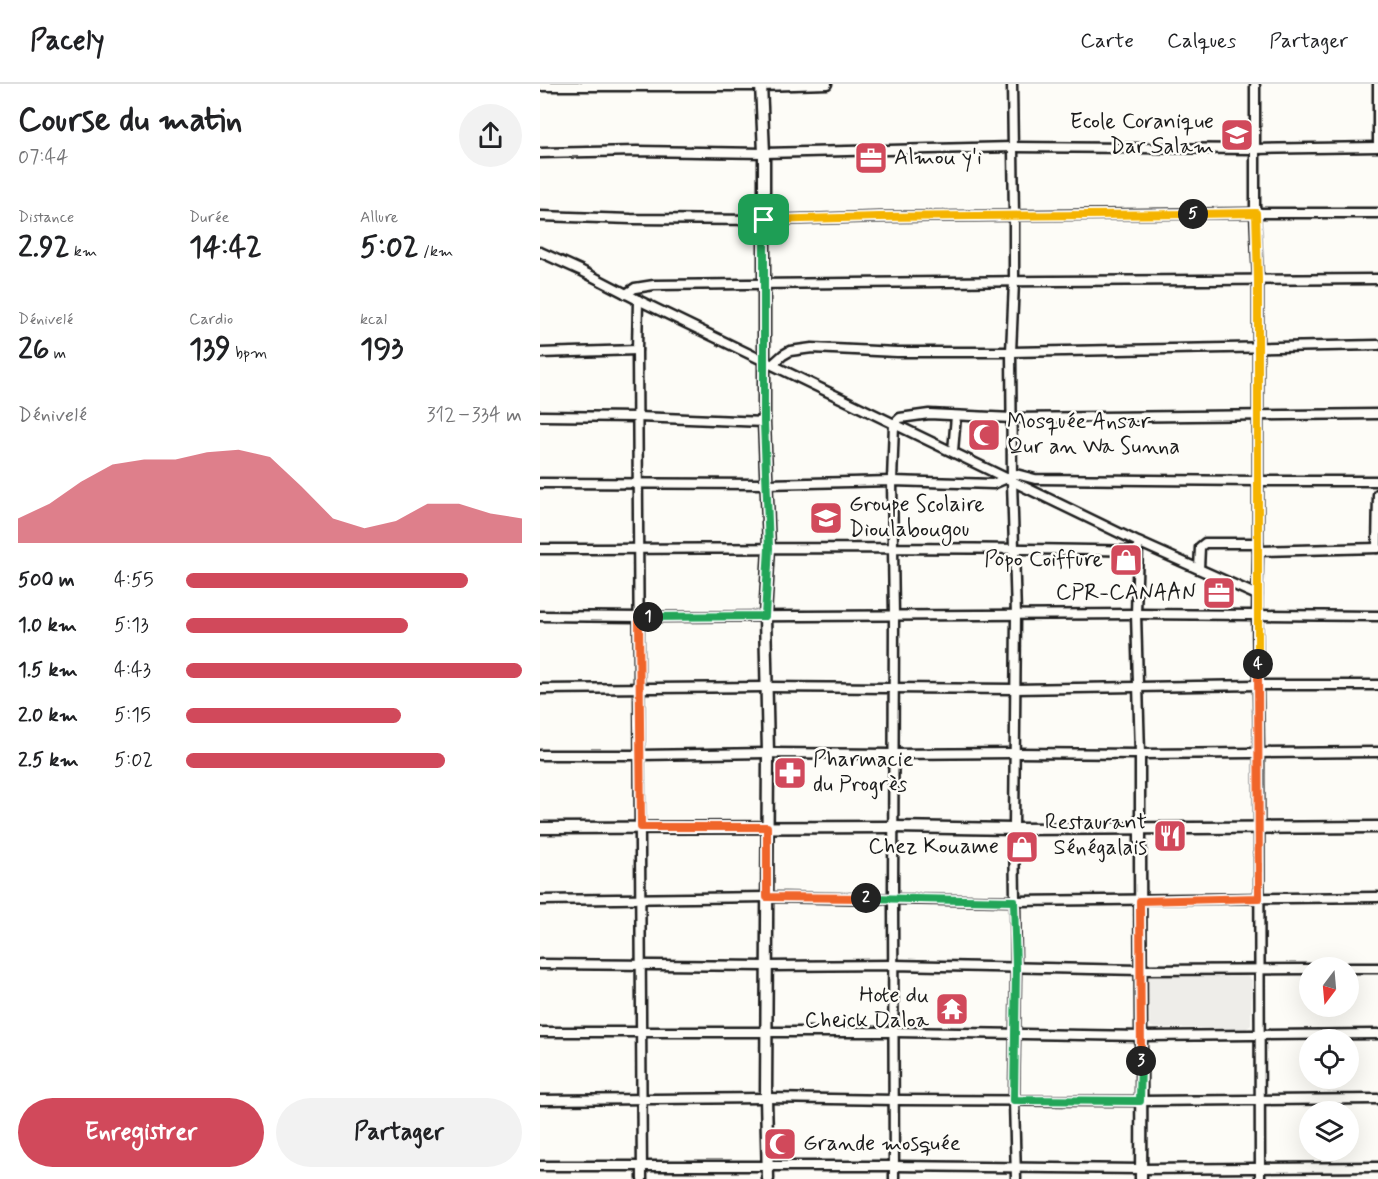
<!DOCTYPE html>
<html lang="fr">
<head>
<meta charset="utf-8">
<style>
	body { margin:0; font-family:Mynerve,sans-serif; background:#f2f2f2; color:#202124; height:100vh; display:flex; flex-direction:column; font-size:22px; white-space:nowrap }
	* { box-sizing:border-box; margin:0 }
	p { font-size:20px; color:#757577 }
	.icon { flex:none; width:33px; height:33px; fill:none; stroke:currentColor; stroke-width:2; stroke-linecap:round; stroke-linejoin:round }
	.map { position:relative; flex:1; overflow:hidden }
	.sheet { display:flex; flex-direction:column; background:#fff; width:540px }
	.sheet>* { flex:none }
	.needle { width:39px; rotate:196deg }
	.controls { position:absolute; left:759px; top:873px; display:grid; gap:12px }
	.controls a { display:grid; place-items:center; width:60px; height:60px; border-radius:50%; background:#fff; box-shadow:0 6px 24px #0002; font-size:30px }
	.pin { position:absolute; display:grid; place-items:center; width:51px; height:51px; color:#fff; margin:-26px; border-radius:12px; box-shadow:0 3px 9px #0006 }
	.km { position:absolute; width:30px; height:30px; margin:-15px; border-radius:50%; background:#222; color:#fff; font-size:16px; line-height:30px; text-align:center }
	.round { display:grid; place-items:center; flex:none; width:63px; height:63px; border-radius:32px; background:#f2f2f2 }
	.summary { display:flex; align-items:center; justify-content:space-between; height:102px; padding:0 18px }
	h1 { font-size:33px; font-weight:700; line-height:45px }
	.metrics { display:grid; grid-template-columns:repeat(3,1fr); gap:9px; height:102px; padding:6px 18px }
	.metrics div { display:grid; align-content:center }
	.metrics b { font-size:30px; font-weight:700 }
	.metrics small { font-size:16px; font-weight:400 }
	.metrics p { font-size:16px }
	.chart { height:168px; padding:12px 18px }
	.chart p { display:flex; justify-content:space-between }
	.chart svg { width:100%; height:108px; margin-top:6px; fill:#d1495b; opacity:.7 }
	.button { display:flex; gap:12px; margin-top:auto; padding:12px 18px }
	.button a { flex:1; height:69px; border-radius:36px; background:#d1495b; color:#fff; font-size:24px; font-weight:700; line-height:69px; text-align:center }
	.button a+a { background:#f2f2f2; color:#202124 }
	ul { padding:0 18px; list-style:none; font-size:20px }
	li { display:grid; grid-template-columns:96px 72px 1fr; align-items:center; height:45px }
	li i { height:15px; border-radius:8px; background:#d1495b }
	header { display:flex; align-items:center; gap:36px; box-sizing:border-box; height:84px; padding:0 30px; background:#fff; border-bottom:2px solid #e0e0e0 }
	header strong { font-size:28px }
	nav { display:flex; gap:33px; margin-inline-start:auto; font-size:21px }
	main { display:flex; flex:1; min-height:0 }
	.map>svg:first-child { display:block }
</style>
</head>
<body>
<header>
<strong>Pacely</strong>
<nav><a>Carte</a><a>Calques</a><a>Partager</a></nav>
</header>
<main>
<section class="sheet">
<div class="summary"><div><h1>Course du matin</h1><p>07:44</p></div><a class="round"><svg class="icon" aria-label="share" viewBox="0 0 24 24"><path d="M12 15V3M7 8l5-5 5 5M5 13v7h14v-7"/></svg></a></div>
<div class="metrics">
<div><p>Distance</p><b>2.92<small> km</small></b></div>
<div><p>Durée</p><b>14:42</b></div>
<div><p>Allure</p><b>5:02<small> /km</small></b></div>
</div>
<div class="metrics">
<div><p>Dénivelé</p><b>26<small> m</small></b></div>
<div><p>Cardio</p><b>139<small> bpm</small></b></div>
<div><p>kcal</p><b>193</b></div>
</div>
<div class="chart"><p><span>Dénivelé</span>312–334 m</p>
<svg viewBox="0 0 160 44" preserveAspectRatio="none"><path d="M0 44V34L10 28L20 19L30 12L40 10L50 10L60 7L70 6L80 9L90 21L100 34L110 38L120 35L130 28L140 28L150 32L160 34V44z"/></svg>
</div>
<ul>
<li><b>500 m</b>4:55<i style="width:84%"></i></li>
<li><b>1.0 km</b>5:13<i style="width:66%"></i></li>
<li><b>1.5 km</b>4:43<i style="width:100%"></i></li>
<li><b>2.0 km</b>5:15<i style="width:64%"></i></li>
<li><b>2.5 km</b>5:02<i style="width:77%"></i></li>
</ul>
<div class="button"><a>Enregistrer</a><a>Partager</a></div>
</section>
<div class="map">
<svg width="838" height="1095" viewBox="0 0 838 1095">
	<rect width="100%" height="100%" fill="#fdfcf7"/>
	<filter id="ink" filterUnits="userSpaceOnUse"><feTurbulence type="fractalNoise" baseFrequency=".0167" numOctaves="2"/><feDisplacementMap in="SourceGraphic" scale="12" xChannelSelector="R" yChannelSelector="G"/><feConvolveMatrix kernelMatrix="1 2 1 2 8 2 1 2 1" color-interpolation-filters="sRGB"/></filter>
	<g filter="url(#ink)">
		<!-- built -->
		<path fill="#eeede9" d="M706,891l6,5 -1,45 -5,4 -92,-1 -4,-2 -2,-50z"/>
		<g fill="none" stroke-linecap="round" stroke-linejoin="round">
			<!-- minor casing -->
			<g stroke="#1c1c1c" stroke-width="13">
				<g id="minor">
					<path d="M472,0l2,132v66l-3,70 1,129 4,134 -2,214 2,139 -2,132 2,79"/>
					<path d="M838,0v59"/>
					<path d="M0,2h221l66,-2"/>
					<path d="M715,2v127l3,67v271l-1,64 2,138 1,426"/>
					<path d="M0,69l97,-2 127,2 249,-6 242,2 123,-2"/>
					<path d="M0,132l91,3 133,1 115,-3 376,-4h123"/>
					<path d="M0,168l40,18 58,30 500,242 119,53"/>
					<path d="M86,210l9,-6 19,-3c241,-4 483,-4 724,-6"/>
					<path d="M98,216l-1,50 5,829"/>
					<path d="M0,269l97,-3"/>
					<path d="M233,280l10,-9 7,-4 22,-3 85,4h114l367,-7"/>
					<path d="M0,332l98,1 126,5"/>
					<path d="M413,367l3,-35"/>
					<path d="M472,389l23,6 223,2h120"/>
					<path d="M0,399l227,1 125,-3 101,3 14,-6"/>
					<path d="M598,462l-2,68 4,140v74"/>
					<path d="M837,464l1,-54"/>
					<path d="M0,465c199,0 398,-3 597,2"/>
					<path d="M718,467l120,-3"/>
					<path d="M659,485l1,-22 5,-4h53"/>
					<path d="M0,532l99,1 497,-3 242,2"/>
					<path d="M0,605l226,-2 249,2 243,-4h120"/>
					<path d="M0,671h100l128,-2 125,1 121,-1 126,1 238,-2"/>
					<path d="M0,816l227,-3 247,4 364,-4"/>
					<path d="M0,880l228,2 126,-1 246,5 170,-1"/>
					<path d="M808,884h30"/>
					<path d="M0,948h354l248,4 236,-2"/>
					<path d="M0,1016l226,-2 129,2 245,1 238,-2"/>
					<path d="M0,1082h354l247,3 237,-2"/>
					<path d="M354,1095l-1,-280 1,-284 -2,-134 2,-57 6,-6 29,-4 83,4 366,-4"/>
				</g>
			</g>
			<!-- tertiary casing -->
			<g stroke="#1c1c1c" stroke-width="15">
				<g id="tertiary">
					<path d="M221,0l3,69v269l5,126 -4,68 3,137 -2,345 2,81"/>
					<path d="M0,744l354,-1 120,2 364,-2"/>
					<path d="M600,744c0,117 2,234 1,351"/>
				</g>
			</g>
			<!-- minor -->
			<use href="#minor" stroke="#fdfcf7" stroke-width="8"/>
			<!-- tertiary -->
			<use href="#tertiary" stroke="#fdfcf7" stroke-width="10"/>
		</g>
	</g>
	<g fill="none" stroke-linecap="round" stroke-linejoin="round" filter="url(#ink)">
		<!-- split-1 casing -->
		<g stroke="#fff" stroke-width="12">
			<path id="split-1" d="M108,533l117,-1 4,-68 -5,-126v-202"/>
		</g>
		<!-- split-2 casing -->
		<g stroke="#fff" stroke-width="12">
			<path id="split-2" d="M108,533h-9l2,210h126v70l99,1"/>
		</g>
		<!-- split-3 casing -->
		<g stroke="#fff" stroke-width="12">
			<path id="split-3" d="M326,814l148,3 2,67 -2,132 126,1 1,-40"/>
		</g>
		<!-- split-4 casing -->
		<g stroke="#fff" stroke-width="12">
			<path id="split-4" d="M601,977l-1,-160 119,-3 -1,-234"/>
		</g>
		<!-- split-5 casing -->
		<g stroke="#fff" stroke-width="12">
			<path id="split-5" d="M653,130l63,-1 2,67v384"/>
		</g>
		<!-- split-6 casing -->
		<g stroke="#fff" stroke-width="12">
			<path id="split-6" d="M224,136l115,-3 314,-3"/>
		</g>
		<!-- split-1 -->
		<use href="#split-1" stroke="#22a559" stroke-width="8"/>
		<!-- split-2 -->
		<use href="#split-2" stroke="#f0652b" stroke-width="8"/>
		<!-- split-3 -->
		<use href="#split-3" stroke="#22a559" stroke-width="8"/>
		<!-- split-4 -->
		<use href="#split-4" stroke="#f0652b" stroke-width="8"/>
		<!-- split-5 -->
		<use href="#split-5" stroke="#f5b400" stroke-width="8"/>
		<!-- split-6 -->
		<use href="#split-6" stroke="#f5b400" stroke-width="8"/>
	</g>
	<!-- icons -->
	<defs>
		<g id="school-square" transform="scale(1.725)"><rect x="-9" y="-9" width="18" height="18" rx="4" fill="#d1495b" stroke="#fdfcf7"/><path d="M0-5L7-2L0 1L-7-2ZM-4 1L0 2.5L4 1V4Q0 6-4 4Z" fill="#fff"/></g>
		<g id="office-square" transform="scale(1.725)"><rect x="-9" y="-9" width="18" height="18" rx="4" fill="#d1495b" stroke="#fdfcf7"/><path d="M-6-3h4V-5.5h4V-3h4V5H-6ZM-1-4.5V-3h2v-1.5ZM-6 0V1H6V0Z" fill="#fff"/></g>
		<g id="mosque-square" transform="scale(1.725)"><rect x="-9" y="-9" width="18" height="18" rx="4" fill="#d1495b" stroke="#fdfcf7"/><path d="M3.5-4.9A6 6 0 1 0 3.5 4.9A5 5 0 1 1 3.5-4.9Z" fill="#fff"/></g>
		<g id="shop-square" transform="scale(1.725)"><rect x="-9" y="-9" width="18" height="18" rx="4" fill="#d1495b" stroke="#fdfcf7"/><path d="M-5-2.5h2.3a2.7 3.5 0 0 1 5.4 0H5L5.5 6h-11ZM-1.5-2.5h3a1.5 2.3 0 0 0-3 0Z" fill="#fff"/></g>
		<g id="pharmacy-square" transform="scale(1.725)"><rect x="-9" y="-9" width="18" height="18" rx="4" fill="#d1495b" stroke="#fdfcf7"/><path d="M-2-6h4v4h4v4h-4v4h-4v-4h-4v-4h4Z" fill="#fff"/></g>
		<g id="restaurant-square" transform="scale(1.725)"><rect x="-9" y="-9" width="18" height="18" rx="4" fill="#d1495b" stroke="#fdfcf7"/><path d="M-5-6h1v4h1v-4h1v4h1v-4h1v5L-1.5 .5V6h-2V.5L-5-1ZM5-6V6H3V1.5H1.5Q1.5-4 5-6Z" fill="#fff"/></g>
		<g id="temple-square" transform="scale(1.725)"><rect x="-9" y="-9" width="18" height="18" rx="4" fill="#d1495b" stroke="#fdfcf7"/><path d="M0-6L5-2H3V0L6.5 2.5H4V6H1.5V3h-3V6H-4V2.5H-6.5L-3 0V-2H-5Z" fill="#fff"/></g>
	</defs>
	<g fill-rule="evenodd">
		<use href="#school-square" x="697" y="51"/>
		<use href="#office-square" x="331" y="74"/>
		<use href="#mosque-square" x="444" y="351"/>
		<use href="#school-square" x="286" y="434"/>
		<use href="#shop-square" x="586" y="476"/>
		<use href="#office-square" x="679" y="509"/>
		<use href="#pharmacy-square" x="250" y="689"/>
		<use href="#restaurant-square" x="630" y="752"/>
		<use href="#shop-square" x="482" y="763"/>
		<use href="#temple-square" x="412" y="925"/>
		<use href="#mosque-square" x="240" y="1060"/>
	</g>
	<g text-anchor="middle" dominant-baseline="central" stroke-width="5" stroke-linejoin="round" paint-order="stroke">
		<!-- poi labels -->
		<g font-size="22" fill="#1c1c1c" stroke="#fdfcf7" text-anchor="end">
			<text x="674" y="38">Ecole Coranique<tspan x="674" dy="25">Dar Salam</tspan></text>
			<text x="354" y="74" text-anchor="start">Almou y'i</text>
			<text x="467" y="338" text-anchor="start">Mosquée Ansar<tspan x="467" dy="25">Qur an Wa Sunna</tspan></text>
			<text x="309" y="421" text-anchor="start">Groupe Scolaire<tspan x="309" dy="25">Dioulabougou</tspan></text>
			<text x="563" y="476">Popo Coiffure</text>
			<text x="656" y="509">CPR-CANAAN</text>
			<text x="273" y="676" text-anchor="start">Pharmacie<tspan x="273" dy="25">du Progrès</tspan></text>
			<text x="607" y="739">Restaurant<tspan x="607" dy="25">Sénégalais</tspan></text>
			<text x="459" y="763">Chez Kouame</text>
			<text x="389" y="912">Hote du<tspan x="389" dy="25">Cheick Daloa</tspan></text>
			<text x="263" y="1060" text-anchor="start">Grande mosquée</text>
		</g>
	</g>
</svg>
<div class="controls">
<a><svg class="needle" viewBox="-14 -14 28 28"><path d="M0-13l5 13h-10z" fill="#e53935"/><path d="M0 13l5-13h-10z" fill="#757577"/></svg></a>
<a><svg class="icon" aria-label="locate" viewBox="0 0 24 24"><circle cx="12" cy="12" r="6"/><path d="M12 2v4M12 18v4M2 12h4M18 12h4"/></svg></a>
<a><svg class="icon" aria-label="layers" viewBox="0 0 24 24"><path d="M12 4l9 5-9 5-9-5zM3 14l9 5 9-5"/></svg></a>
</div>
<div class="pin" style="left:224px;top:136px;background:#1e9e55"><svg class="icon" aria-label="arrive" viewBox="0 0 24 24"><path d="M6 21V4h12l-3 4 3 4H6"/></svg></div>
<b class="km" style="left:108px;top:533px">1</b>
<b class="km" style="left:326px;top:814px">2</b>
<b class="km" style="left:601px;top:977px">3</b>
<b class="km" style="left:718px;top:580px">4</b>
<b class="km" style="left:653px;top:130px">5</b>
</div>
</main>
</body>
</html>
